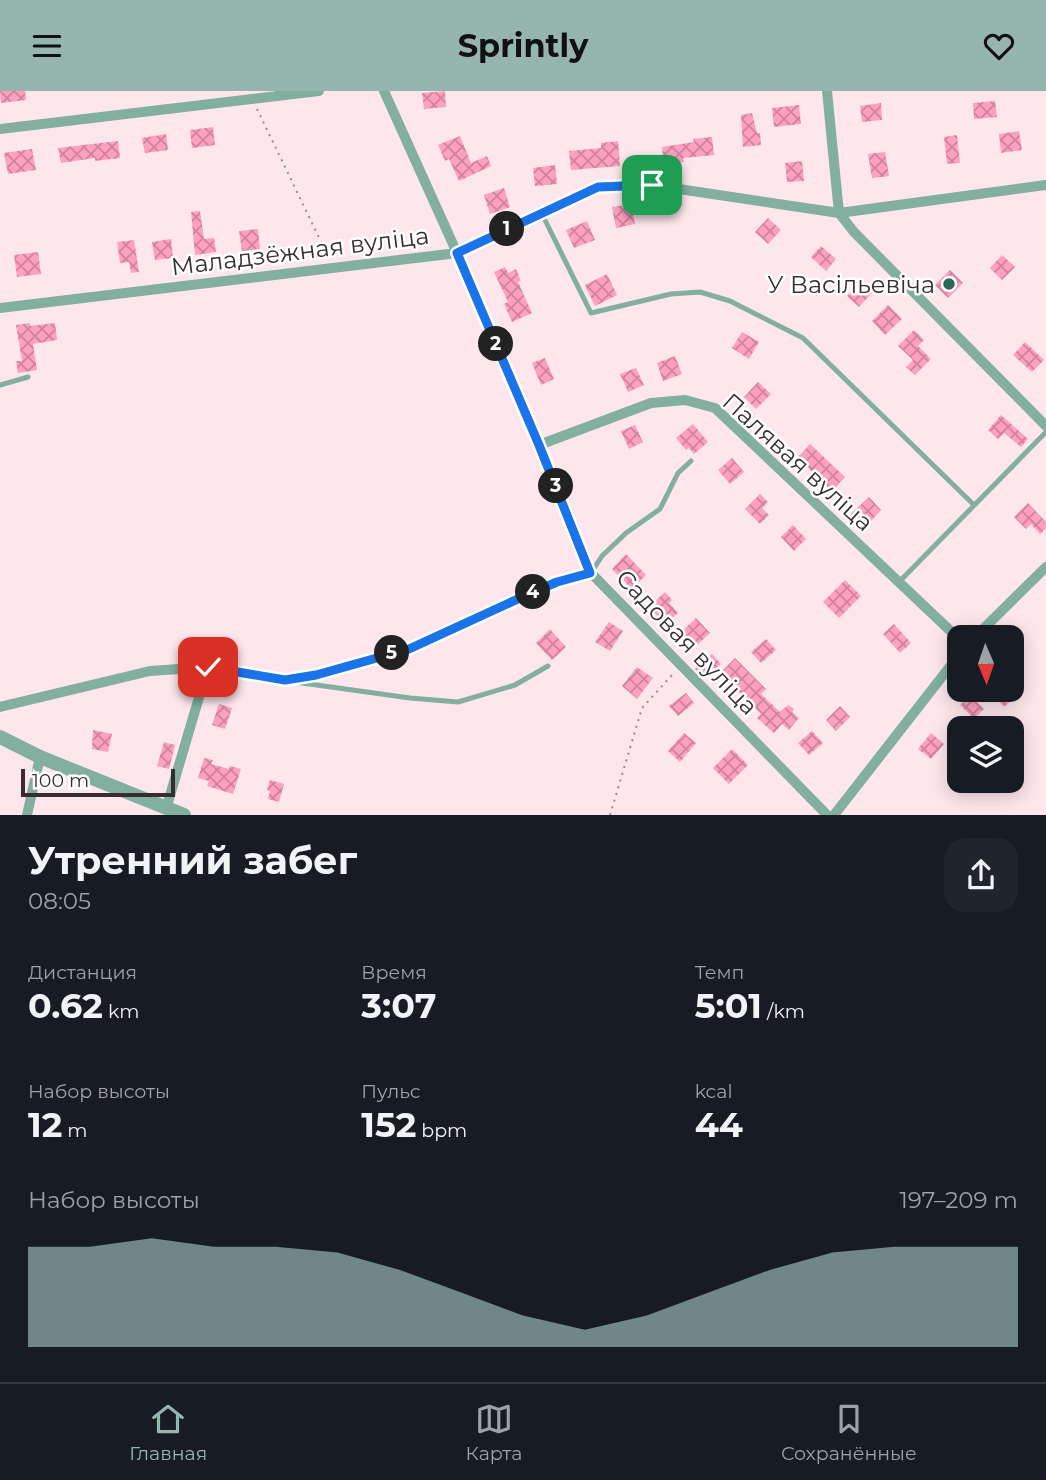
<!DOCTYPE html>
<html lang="ru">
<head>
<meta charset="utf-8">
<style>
	body { margin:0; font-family:Montserrat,sans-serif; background:#20242c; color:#f1f3f6; height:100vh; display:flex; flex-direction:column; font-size:26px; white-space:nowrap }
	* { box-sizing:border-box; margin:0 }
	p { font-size:23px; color:#9ea1a6 }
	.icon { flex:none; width:38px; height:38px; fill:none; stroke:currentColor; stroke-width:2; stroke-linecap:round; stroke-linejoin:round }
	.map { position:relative; height:724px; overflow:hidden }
	.drawer { display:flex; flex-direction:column; background:#171b24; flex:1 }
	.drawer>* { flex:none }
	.needle { width:46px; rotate:178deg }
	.controls { position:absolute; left:947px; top:534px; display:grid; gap:14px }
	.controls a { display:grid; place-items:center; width:77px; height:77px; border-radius:14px; background:#171b24; box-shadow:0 4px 18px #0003; font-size:35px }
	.scale { position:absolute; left:21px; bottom:18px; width:154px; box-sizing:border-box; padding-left:7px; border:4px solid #372d30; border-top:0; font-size:19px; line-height:24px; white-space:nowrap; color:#372d30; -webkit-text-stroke:5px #fff; paint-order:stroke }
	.pin { position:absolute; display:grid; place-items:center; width:60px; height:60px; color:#fff; margin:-30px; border-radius:14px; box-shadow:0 4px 10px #0006 }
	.km { position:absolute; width:35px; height:35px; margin:-18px; border-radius:50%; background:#222; color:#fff; font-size:19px; line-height:35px; text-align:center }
	.round { display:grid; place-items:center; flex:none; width:74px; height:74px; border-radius:21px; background:#20242c }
	.overview { display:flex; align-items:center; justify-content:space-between; height:119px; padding:0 28px }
	h1 { font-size:38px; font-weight:700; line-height:52px }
	.figures { display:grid; grid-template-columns:repeat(3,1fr); gap:10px; height:119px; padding:7px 28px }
	.figures div { display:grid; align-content:center }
	.figures b { font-size:35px; font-weight:700 }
	.figures small { font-size:19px; font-weight:400 }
	.figures p { font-size:19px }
	.chart { height:196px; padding:14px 28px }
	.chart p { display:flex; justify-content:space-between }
	.chart svg { width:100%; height:126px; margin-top:7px; fill:#97b5af; opacity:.7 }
	header { display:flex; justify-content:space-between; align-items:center; height:91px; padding:0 28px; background:#97b5af; color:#111; font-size:32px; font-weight:700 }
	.tab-bar { display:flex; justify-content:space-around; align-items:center; height:98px; border-top:2px solid #363941; background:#171b24; font-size:19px; color:#9ea1a6 }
	.tab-bar a { display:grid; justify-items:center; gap:4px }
	.tab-bar .selected { color:#97b5af }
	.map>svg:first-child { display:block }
</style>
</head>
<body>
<header><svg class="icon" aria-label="menu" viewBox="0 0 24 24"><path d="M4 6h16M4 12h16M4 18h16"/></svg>Sprintly<svg class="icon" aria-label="heart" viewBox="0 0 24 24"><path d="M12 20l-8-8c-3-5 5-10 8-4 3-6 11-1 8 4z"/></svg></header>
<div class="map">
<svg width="1046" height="724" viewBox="0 0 1046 724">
	<defs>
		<pattern id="building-cross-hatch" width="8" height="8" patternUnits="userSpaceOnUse" patternTransform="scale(1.75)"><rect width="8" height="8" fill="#ffa0c0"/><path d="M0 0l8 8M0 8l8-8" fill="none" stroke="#cf839c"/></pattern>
	</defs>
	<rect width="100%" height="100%" fill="#fde7ed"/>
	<!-- building -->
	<g fill="url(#building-cross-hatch)">
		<path d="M0,0h25l1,9 -25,3z"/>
		<path d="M445,0l1,16 -22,2 -2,-16z"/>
		<path d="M995,10l2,16 -23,2 -1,-16z"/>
		<path d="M881,12l1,17 -20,2 -2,-16z"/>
		<path d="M799,14l2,19 -27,3 -2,-19z"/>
		<path d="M752,22l5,20h3l1,12 -18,2 -2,-32z"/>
		<path d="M213,36l2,18 -23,3 -2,-18z"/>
		<path d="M1019,40l3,19 -21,3 -2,-19z"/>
		<path d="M166,43l2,16 -23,3 -3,-15z"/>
		<path d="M957,44l3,28 -13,1 -3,-27z"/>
		<path d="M460,45l11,27 16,-7 4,10 -32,15 -10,-22 -4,2 -7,-16z"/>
		<path d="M712,46l2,18 -31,3 1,4 -20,2 -2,-17 32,-5 -1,-3z"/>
		<path d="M118,50l2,17 -25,3v-3l-34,5 -3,-15z"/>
		<path d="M618,50l2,25 -49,4 -2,-19 32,-3v-5z"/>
		<path d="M32,58l4,21 -28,4 -4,-21z"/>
		<path d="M885,61l4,24 -17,2 -4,-24z"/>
		<path d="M802,70l2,20 -17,1 -2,-19z"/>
		<path d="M555,74l2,19 -22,2 -2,-18z"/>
		<path d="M504,97l6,19 -20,7 -6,-19z"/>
		<path d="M631,113l4,20 -19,4 -4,-21z"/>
		<path d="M200,120l4,28 10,-1 2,14 -21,3 -4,-43z"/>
		<path d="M768,127l13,12 -13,14 -13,-12z"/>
		<path d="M587,130l8,19 -21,8 -8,-18z"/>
		<path d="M258,138l2,20 -18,2 -3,-20z"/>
		<path d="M171,148l2,19 -18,2 -3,-18z"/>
		<path d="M134,149l5,32 -8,1 -2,-11 -9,1 -3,-21z"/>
		<path d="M821,155l15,13 -10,12 -15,-14z"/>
		<path d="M38,161l3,22 -24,3 -3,-22z"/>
		<path d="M1002,164l13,12 -13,13 -12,-12z"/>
		<path d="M505,176l3,6 8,-4 5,12 -3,1 14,31 -20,9 -8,-18 4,-2 -14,-30z"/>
		<path d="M950,179l13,13 -15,15 -13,-13z"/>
		<path d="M607,183l10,21 -22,11 -10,-21z"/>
		<path d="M861,190l12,11 -14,15 -12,-11z"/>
		<path d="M888,214l14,14 -17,16 -13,-14z"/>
		<path d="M30,232v3l25,-3 2,17 -24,4 4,26 -19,3 -2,-12h6l-6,-36z"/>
		<path d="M914,239l10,10 -6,6 13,13 -16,16 -9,-8 7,-7 -15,-14z"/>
		<path d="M742,241l17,10 -10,17 -17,-11z"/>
		<path d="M1025,251l19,18 -12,12 -19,-17z"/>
		<path d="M675,265l7,18 -19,7 -6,-18z"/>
		<path d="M545,267l9,21 -13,6 -9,-22z"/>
		<path d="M636,277l8,17 -16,7 -8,-18z"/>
		<path d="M758,291l13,12 -15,15 -12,-12z"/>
		<path d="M1001,324l27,24 -7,8 -17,-14 -6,6 -10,-9z"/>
		<path d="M693,333l15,18 -14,12 -5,-6 -3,2 -10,-12z"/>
		<path d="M635,334l8,17 -14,7 -8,-18z"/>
		<path d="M810,353l35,33 -14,15 -33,-35z"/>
		<path d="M732,367l12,14 -14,12 -12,-14z"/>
		<path d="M760,403l8,8 -6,6 7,7 -9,9 -15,-15z"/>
		<path d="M869,406l12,13 -10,11 -6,-6 -7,6 -7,-7z"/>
		<path d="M1028,412l18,19v6l-6,6 -9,-10 -5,5 -12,-12z"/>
		<path d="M793,434l13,14 -12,12 -13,-14z"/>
		<path d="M626,463l20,21 -14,14 -20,-20z"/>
		<path d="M845,489l16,16 -22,22 -16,-16z"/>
		<path d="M665,501l7,8 -3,3 9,10 -13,11 -16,-17z"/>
		<path d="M696,527l14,15 -15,14 -14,-15z"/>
		<path d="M609,531l14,9 -13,20 -15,-9z"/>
		<path d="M894,533l17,19 -11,10 -17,-19z"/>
		<path d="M550,538l16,18 -14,13 -16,-17z"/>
		<path d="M766,548l10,11 -15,13 -10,-11z"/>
		<path d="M712,563l9,10 -16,14 -10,-9z"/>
		<path d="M735,567l31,31 -5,5 19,18 8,-7 6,4 -2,3 7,6 -10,12 -7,-6 -8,9 -17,-15 4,-4 -41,-41z"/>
		<path d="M637,576l16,11 -16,21 -15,-13z"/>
		<path d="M1002,598h22l-20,18 -10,-11z"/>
		<path d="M686,602l8,10 -16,13 -9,-10z"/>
		<path d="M970,604l14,14 -10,10 -14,-14z"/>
		<path d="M219,613l13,4 -7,21 -13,-4z"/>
		<path d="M840,615l10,11 -14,14 -10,-11z"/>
		<path d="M93,639l19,4 -4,18 -16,-3z"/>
		<path d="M812,640l11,12 -14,12 -11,-12z"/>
		<path d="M684,642l12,10 -16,19 -12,-11z"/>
		<path d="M931,642l13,11 -13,15 -13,-10z"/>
		<path d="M164,651l11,3 -6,24 -12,-3z"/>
		<path d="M732,658l16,16 -19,19 -16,-16z"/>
		<path d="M204,667l9,2 -2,4 18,5 1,-3 11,3 -8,25 -26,-8 2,-5 -11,-3z"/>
		<path d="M270,689l14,4 -5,18 -11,-3 2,-8 -3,-1z"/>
	</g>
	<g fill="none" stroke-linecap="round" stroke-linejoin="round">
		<!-- path -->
		<g stroke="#9a8a8e" stroke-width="2" stroke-dasharray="2 5" stroke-linecap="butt">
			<path d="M257,18l69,143 -2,7"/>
			<path d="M610,724l32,-107 31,-34"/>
		</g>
		<!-- service -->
		<g stroke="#82afa0" stroke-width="5">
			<path d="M542,123l49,99 80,-19 29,-2 30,9 73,37 171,167"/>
			<path d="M0,294l28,-8"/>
			<path d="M591,482l11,-17 24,-23 34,-24 18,-36 13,-12"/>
			<path d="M899,491l147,-150"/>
			<path d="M295,591l115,16 48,4 57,-17 33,-19"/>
		</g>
		<!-- minor -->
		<g stroke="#82afa0" stroke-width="10">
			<path d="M384,0l73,162 82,192 52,128 236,242"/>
			<path d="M827,0l12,122 207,-28"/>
			<path d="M0,38l319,-38"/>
			<path d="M0,217l457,-55 141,-66 54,-2 187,28 15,19 192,194"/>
			<path d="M539,354l112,-42 34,-3 30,8 244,231"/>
			<path d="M975,546l71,-70"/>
			<path d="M0,616l150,-36 58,-4 77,13 31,-5 93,-26 122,-56 26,-11 34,-9"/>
			<path d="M166,718l42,-142"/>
			<path d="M27,724l13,-58"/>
			<path d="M834,724l125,-160"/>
		</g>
		<!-- tertiary -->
		<path stroke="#82afa0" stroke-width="14" d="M0,646l40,20 144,58"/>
	</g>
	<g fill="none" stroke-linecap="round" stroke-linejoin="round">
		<!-- route casing -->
		<g stroke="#fff" stroke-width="14">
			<path id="route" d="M208,576l77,13 31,-5 93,-26 122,-56 26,-11 33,-9 -51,-128 -82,-192 141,-66 54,-2"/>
		</g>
		<!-- route -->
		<use href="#route" stroke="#1a73e8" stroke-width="9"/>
	</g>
	<!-- markers -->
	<circle fill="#296958" stroke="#fff" stroke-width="2.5" cx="949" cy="193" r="7"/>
	<g text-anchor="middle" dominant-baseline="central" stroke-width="5" stroke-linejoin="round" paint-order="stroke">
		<!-- street labels -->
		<g font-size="24" fill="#372d30" stroke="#fff">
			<text transform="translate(300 160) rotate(-7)">Маладзёжная вуліца</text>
			<text transform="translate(798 371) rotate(42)">Палявая вуліца</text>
			<text transform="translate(687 551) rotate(46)">Садовая вуліца</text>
		</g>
		<!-- poi labels -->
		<g font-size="24" fill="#372d30" stroke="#fff" text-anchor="end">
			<text x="935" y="193">У Васільевіча</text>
		</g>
	</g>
</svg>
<div class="controls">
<a><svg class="needle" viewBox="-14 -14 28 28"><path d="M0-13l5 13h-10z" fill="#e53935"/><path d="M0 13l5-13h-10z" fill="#9ea1a6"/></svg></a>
<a><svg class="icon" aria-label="layers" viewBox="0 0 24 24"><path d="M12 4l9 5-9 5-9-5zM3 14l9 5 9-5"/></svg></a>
</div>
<div class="scale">100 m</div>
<div class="pin" style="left:652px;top:94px;background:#1e9e55"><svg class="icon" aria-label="arrive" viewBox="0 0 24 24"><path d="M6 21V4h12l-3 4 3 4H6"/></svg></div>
<div class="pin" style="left:208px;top:576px;background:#d93025"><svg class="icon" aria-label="check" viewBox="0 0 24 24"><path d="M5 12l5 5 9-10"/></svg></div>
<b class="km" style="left:507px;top:138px">1</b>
<b class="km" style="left:496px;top:253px">2</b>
<b class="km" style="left:556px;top:395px">3</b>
<b class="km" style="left:533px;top:501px">4</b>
<b class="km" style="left:392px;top:562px">5</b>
</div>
<section class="drawer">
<div class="overview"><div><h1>Утренний забег</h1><p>08:05</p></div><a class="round"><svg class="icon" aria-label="share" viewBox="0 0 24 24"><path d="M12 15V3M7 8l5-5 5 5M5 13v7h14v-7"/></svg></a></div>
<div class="figures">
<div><p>Дистанция</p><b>0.62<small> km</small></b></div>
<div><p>Время</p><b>3:07</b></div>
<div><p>Темп</p><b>5:01<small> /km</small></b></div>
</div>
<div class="figures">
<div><p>Набор высоты</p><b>12<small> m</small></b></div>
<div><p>Пульс</p><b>152<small> bpm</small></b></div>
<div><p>kcal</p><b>44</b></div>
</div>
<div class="chart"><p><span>Набор высоты</span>197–209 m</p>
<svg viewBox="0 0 160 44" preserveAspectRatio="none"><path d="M0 44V9L10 9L20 6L30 9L40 9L50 11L60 17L70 25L80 33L90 38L100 33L110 25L120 17L130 11L140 9L150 9L160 9V44z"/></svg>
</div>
</section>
<nav class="tab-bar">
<a class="selected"><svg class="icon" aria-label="home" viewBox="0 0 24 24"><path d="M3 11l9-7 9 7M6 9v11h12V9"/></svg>Главная</a>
<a><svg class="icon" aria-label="map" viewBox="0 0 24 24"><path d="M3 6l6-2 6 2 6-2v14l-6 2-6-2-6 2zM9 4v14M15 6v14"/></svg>Карта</a>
<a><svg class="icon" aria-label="saved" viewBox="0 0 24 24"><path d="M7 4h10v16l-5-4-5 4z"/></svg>Сохранённые</a>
</nav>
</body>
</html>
